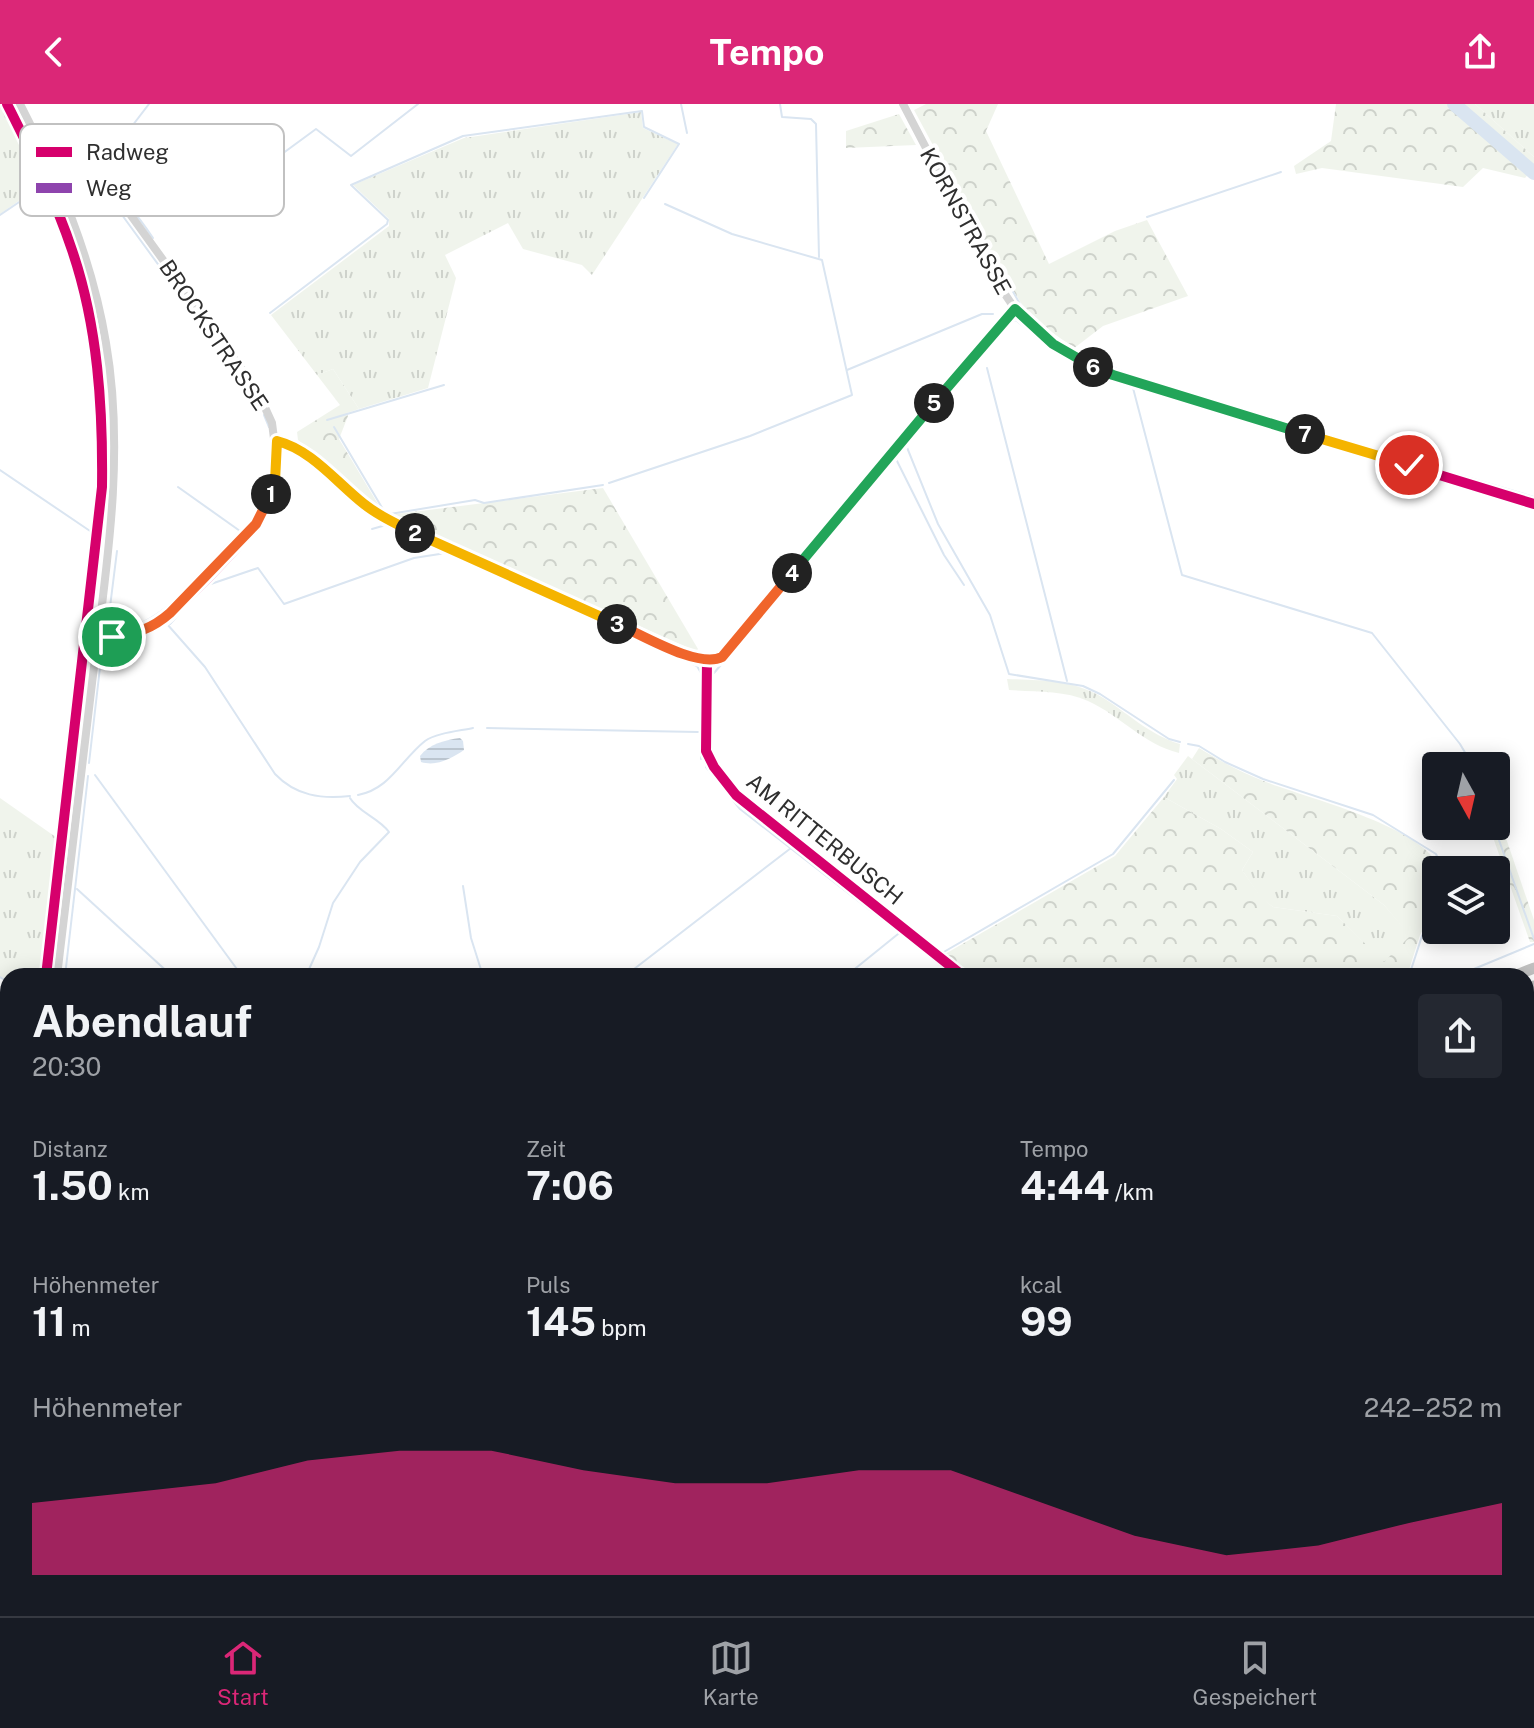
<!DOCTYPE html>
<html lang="de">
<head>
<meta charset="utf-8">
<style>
	body { margin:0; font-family:"Public Sans",sans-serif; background:#242831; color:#f1f3f6; height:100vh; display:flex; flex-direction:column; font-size:30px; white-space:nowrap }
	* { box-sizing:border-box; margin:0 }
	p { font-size:26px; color:#9ea1a6 }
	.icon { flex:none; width:44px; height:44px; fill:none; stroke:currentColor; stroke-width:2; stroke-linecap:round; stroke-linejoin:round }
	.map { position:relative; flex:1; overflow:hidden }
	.sheet { position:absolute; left:0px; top:864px; width:1534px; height:648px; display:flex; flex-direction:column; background:#171b24; border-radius:24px 24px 0 0; box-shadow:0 4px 20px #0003 }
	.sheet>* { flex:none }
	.needle { width:52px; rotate:172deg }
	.tools { position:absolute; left:1422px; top:648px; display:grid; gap:16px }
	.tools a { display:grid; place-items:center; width:88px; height:88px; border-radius:8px; background:#171b24; box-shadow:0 4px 20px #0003; font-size:40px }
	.pin { position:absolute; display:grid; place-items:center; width:68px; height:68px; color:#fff; margin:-34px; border:4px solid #fff; border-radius:50%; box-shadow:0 2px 8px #0007 }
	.km { position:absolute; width:40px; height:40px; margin:-20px; border-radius:50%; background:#222; color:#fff; font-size:22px; line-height:40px; text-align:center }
	.round { display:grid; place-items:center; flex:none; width:84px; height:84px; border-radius:8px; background:#242831 }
	.head { display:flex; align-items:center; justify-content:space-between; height:136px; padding:0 32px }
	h1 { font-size:44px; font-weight:700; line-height:60px }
	.metrics { display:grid; grid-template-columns:repeat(3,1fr); gap:12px; height:136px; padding:8px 32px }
	.metrics div { display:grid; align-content:center }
	.metrics b { font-size:40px; font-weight:700 }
	.metrics small { font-size:22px; font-weight:400 }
	.metrics p { font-size:22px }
	.chart { height:224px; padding:16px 32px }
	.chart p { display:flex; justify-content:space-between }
	.chart svg { width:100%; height:144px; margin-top:8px; fill:#db2777; opacity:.7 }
	header { display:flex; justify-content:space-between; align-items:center; height:104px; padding:0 32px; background:#db2777; color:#fff; font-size:36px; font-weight:700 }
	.menu { display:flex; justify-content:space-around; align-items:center; height:112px; border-top:2px solid #363941; background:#171b24; font-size:22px; color:#9ea1a6 }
	.menu a { display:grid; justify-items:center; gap:4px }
	.menu .on { color:#db2777 }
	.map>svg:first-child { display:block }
</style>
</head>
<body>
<header><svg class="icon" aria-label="back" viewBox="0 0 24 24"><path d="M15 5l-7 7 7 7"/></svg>Tempo<svg class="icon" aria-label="share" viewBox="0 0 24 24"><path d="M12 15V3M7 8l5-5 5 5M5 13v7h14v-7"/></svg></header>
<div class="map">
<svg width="1534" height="1512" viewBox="0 0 1534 1512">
	<defs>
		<pattern id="grass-tufts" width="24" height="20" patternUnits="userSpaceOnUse" patternTransform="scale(2)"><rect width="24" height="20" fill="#f0f4ec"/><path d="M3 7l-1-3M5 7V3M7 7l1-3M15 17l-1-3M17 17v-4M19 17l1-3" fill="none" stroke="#ced2cb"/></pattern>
		<pattern id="forest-crowns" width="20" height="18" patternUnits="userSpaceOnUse" patternTransform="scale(2)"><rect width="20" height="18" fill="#f0f4ec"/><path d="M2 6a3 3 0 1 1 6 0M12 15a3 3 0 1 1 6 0" fill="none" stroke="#ced2cb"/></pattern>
		<pattern id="water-rules" width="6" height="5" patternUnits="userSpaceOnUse" patternTransform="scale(2)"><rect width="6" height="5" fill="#dae5f1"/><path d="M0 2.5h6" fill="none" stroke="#bbc5cf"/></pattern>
	</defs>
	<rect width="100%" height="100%" fill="#fff"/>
	<!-- grass -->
	<g fill="url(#grass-tufts)">
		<path d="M0,0h4l39,80 -43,30z"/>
		<path d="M1475,0h59v53z"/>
		<path d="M641,8l2,16 35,16 -86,131 -10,-10 -59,-16 -15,-26 -63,32 11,23 -28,110 -69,21 -26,-40 -16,6 -46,-60 118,-89v-7l-36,-34 111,-47z"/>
		<path d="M1007,575c31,1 66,1 93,17 27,16 49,39 80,48l-1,9c-36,-9 -58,-37 -91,-52 -24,-11 -53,-9 -79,-11z"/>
		<path d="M1188,652l196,149 27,31 -27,27 -47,-47 -64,-9 -12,-9 -19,-28 11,-18 -32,-23 -57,-32 13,-18 -3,-4z"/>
		<path d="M0,694l60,42 -16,136h-36v5l-8,-5z"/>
	</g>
	<!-- forest -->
	<g fill="url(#forest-crowns)">
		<path d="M926,0h72l-12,27 63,133 66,-33 32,-11 41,76 -85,30 -30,23 -37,-29 -15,-17 -19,-30 -88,-163z"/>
		<path d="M1336,0h139l59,53v11l-9,10 -42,-10 -20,19 -141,-19 -26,6 -2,-8 37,-25z"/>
		<path d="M899,10l17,31 -70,3v-17z"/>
		<path d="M333,265l26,40 -12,4 1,3 -9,23 42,70 -83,-69 -1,-8 43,-27 -23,-30z"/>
		<path d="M603,384l95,161 -4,5 -305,-139z"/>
		<path d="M1199,644c22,14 44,25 67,34 43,17 158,44 175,88h-5v37l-16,28 -13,41h-438l-24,-22 170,-98 49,-59 57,32 32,23 -11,18 19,27 12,10 64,9 47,46 26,-26 -26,-31 -192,-146z"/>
		<path d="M1496,705l38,111v22h-4l-41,-116h7z"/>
		<path d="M1526,1195l8,3v314h-354l3,-8h343z"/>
		<path d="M169,1504h97l-13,8h-85z"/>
		<path d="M275,1504h131l-13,8h-94z"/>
		<path d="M512,1504h313l27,8h-353z"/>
	</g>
	<!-- water -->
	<path fill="url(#water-rules)" d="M460,634l3,3 1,9c-12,8 -27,17 -43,12l-1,-6c9,-12 25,-16 40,-18z"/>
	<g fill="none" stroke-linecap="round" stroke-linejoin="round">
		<!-- stream -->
		<g stroke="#dae5f1" stroke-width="2">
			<path d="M12,0l43,87"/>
			<path d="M681,0l6,29"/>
			<path d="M780,0l2,13 29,2 5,5 3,133"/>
			<path d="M67,76l19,1 17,-17 46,-60"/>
			<path d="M101,80c24,14 37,32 52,54"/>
			<path d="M955,86l65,114 35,34 28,18 47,18 271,83"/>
			<path d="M226,91l90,-66 35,27 67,-52"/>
			<path d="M60,98c39,110 53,201 44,318"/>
			<path d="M75,101l9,-7 21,4 17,13 136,186"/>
			<path d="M0,111l40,-27"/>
			<path d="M1147,113l134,-45"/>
			<path d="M270,209l117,-89 1,-4 -37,-35 112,-49 179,-25 2,16 35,17 -35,54"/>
			<path d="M983,250l28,-32 5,-2c40,35 58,47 109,65"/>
			<path d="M987,264l80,313"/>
			<path d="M847,266l135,-56h11"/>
			<path d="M1133,284l49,187 190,58 88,111 13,22"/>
			<path d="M1135,284l267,81"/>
			<path d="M264,311l5,12"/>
			<path d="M327,316l117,-35"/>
			<path d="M334,323l50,84 6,3 85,-14 9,3 119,-18"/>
			<path d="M906,341l32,79 52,91 19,59 74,12 17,8 69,45 11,3"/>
			<path d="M896,355l48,96 20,30"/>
			<path d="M1416,358l118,35"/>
			<path d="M0,366l93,63"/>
			<path d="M1413,369l121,37"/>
			<path d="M609,379l141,-47 102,-41 -30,-135 -90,-26 -67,-30"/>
			<path d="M372,425l14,-4 60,28"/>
			<path d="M117,447l-8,64 9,12c19,1 35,-9 50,-21l72,-75 -62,-44"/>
			<path d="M474,462l223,100 4,7v86"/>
			<path d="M208,480l43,-46"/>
			<path d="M205,482l53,-18 26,36 130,-46 32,-5"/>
			<path d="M167,520l38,43 70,107c21,22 46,25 75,22"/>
			<path d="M170,520l31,-34"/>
			<path d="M756,520l219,-260"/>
			<path d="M92,524l11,-97"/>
			<path d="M714,569l29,-34"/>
			<path d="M82,602l9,-67"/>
			<path d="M487,624l211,4"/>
			<path d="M1188,640l11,2 26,16 38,17 110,36 63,39 7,16"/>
			<path d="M89,659l13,-113"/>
			<path d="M706,663l34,42 161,125"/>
			<path d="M95,671l147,201"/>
			<path d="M358,691c32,-6 43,-35 67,-54 11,-8 34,-10 48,-13"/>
			<path d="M1494,722l40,113"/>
			<path d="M68,726l13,-109"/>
			<path d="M463,782l8,52 12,38"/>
			<path d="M77,785l95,87"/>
			<path d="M925,849l30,23"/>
			<path d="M942,849l171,-99 61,-74"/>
			<path d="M50,872l15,-132"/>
			<path d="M65,872l23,-200"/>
			<path d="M306,872l13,-29 14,-44 27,-41 29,-30c-10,-14 -31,-20 -39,-34"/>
			<path d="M625,872l166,-128"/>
			<path d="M846,872l52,-42"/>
			<path d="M1409,872l13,-40 14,-23"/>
			<path d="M1457,872l77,-32"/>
			<path d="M0,873l8,5"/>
			<path d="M0,986l8,6"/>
			<path d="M1526,987l8,-7"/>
			<path d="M0,1075l8,4"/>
			<path d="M2,1274l6,-47"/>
			<path d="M0,1290l1,-5"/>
			<path d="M1526,1325l8,6"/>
			<path d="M1526,1352l8,1"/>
			<path d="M4,1378l4,-33"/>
			<path d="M3,1399v-12"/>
			<path d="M0,1429l2,-14"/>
			<path d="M711,1504v8"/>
			<path d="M833,1504l27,8"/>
			<path d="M1299,1504l26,8"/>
			<path d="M755,1512l2,-8"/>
			<path d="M953,1512l2,-8"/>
			<path d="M1181,1512l4,-8"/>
		</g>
		<!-- river -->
		<path stroke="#dae5f1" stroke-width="14" d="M1454,0l80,69"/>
		<!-- minor -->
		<g stroke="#d4d4d4" stroke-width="8">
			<path d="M20,0c39,76 72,154 86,239 19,109 1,223 -13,332 -12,100 -24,201 -36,301"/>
			<path d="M903,0l91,174 21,31 38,35 27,17 33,14 421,129"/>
			<path d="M64,90c25,-8 44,0 63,16l130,180 15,33 5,39 -2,20 -19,42 -86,89 -14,12 -19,9 -39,2"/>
			<path d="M277,337c45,12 67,57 108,78 100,50 206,93 308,139l14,3 15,-4 293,-348"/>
			<path d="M707,557l-1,90 8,16 22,28 227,181"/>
			<path d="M1526,1315l8,7"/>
			<path d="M0,1355l8,-65"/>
		</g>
		<!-- highway -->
		<g stroke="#c1c1c1" stroke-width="11">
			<path d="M1514,872l20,-8"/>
			<path d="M1526,885l8,-3"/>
			<path d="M409,1512l16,-8"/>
			<path d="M428,1512l13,-8"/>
			<path d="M463,1512l12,-8"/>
			<path d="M477,1512l9,-8"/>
		</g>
		<!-- quiet -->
		<path stroke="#8e44ad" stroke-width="8" stroke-dasharray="16 8" stroke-linecap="butt" d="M0,1254l8,-69"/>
		<!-- cycleway casing -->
		<g stroke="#fff" stroke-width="15">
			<g id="cycleway">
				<path d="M7,0c24,48 48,95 65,146 26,76 31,158 30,237l-56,489"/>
				<path d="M87,531c23,3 45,3 66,-8 19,-10 91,-85 104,-104 7,-11 14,-27 18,-40 4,-13 2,-29 2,-42 45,12 67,57 108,78 100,50 206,93 308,139l14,3 15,-4 293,-348c29,31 59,49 98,66l421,129"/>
				<path d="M707,557l-1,90 8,16 22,28 227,181"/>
			</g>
		</g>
		<!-- cycleway -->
		<use href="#cycleway" stroke="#d6006c" stroke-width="10"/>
	</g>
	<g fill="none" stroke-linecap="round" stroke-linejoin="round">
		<!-- split-1 casing -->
		<g stroke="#fff" stroke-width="16">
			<path id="split-1" d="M112,533c23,-3 40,-8 58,-24l86,-89 15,-30"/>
		</g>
		<!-- split-2 casing -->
		<g stroke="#fff" stroke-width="16">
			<path id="split-2" d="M271,390l4,-12 2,-41c35,9 59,41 87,63 16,13 33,20 51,29"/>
		</g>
		<!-- split-3 casing -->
		<g stroke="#fff" stroke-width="16">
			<path id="split-3" d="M415,429l202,91"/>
		</g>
		<!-- split-4 casing -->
		<g stroke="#fff" stroke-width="16">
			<path id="split-4" d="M617,520c24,10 81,45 105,33l70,-84"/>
		</g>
		<!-- split-5 casing -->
		<g stroke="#fff" stroke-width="16">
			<path id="split-5" d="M792,469l142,-170"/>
		</g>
		<!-- split-6 casing -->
		<g stroke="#fff" stroke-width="16">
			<path id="split-6" d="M934,299l81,-94 38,35 40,23"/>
		</g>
		<!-- split-7 casing -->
		<g stroke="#fff" stroke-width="16">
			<path id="split-7" d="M1093,263l20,8 192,59"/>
		</g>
		<!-- split-8 casing -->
		<g stroke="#fff" stroke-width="16">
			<path id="split-8" d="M1305,330l104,31"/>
		</g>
		<!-- split-1 -->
		<use href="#split-1" stroke="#f0652b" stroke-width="10"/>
		<!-- split-2 -->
		<use href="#split-2" stroke="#f5b400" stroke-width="10"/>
		<!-- split-3 -->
		<use href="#split-3" stroke="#f5b400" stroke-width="10"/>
		<!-- split-4 -->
		<use href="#split-4" stroke="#f0652b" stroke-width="10"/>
		<!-- split-5 -->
		<use href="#split-5" stroke="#22a559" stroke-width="10"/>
		<!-- split-6 -->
		<use href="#split-6" stroke="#22a559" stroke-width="10"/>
		<!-- split-7 -->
		<use href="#split-7" stroke="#22a559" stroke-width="10"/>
		<!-- split-8 -->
		<use href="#split-8" stroke="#f5b400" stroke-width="10"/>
	</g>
	<g text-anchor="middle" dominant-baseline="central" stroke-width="8" stroke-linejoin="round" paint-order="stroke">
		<!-- street labels -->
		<g font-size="22" fill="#2f2f2f" stroke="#fff">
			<text transform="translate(966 117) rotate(61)">KORNSTRASSE</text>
			<text transform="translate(214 231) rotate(56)">BROCKSTRASSE</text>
			<text transform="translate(825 735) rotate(39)">AM RITTERBUSCH</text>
		</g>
	</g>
	<!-- legend -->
	<rect x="20" y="20" width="264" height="92" rx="12" fill="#fff" stroke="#c1c1c1" stroke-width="2"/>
	<rect x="36" y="43" width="36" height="10" fill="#d6006c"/>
	<rect x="36" y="79" width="36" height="10" fill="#8e44ad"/>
	<g font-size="22" fill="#2f2f2f">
		<text x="86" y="56">Radweg</text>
		<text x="86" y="92">Weg</text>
	</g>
</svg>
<div class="tools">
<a><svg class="needle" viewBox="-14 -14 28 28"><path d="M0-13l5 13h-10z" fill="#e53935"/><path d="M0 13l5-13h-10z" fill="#9ea1a6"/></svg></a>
<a><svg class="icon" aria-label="layers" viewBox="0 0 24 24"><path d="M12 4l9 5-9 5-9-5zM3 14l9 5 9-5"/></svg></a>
</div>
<div class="pin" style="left:112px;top:533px;background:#1e9e55"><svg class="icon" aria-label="arrive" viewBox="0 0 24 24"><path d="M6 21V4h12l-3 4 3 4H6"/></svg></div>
<div class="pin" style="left:1409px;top:361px;background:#d93025"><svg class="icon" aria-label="check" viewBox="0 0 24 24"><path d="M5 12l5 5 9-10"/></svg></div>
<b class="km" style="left:271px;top:390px">1</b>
<b class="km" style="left:415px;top:429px">2</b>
<b class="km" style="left:617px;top:520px">3</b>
<b class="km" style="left:792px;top:469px">4</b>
<b class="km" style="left:934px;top:299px">5</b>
<b class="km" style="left:1093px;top:263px">6</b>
<b class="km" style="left:1305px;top:330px">7</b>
<section class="sheet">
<div class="head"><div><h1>Abendlauf</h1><p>20:30</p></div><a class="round"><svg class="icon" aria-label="share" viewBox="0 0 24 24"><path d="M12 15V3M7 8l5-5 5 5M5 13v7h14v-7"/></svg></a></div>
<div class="metrics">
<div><p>Distanz</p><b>1.50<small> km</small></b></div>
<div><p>Zeit</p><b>7:06</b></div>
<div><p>Tempo</p><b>4:44<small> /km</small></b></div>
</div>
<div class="metrics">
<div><p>Höhenmeter</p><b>11<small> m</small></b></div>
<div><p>Puls</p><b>145<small> bpm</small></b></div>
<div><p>kcal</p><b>99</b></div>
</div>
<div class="chart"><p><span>Höhenmeter</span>242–252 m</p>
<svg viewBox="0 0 160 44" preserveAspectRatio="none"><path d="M0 44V22L10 19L20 16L30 9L40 6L50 6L60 12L70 16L80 16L90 12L100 12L110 22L120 32L130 38L140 35L150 28L160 22V44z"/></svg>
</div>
</section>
</div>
<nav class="menu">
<a class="on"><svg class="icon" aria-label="home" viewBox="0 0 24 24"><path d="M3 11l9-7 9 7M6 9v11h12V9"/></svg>Start</a>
<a><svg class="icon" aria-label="map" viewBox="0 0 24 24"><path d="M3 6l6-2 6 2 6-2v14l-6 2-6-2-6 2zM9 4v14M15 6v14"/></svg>Karte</a>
<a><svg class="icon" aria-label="saved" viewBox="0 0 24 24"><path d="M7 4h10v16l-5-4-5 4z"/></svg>Gespeichert</a>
</nav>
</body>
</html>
